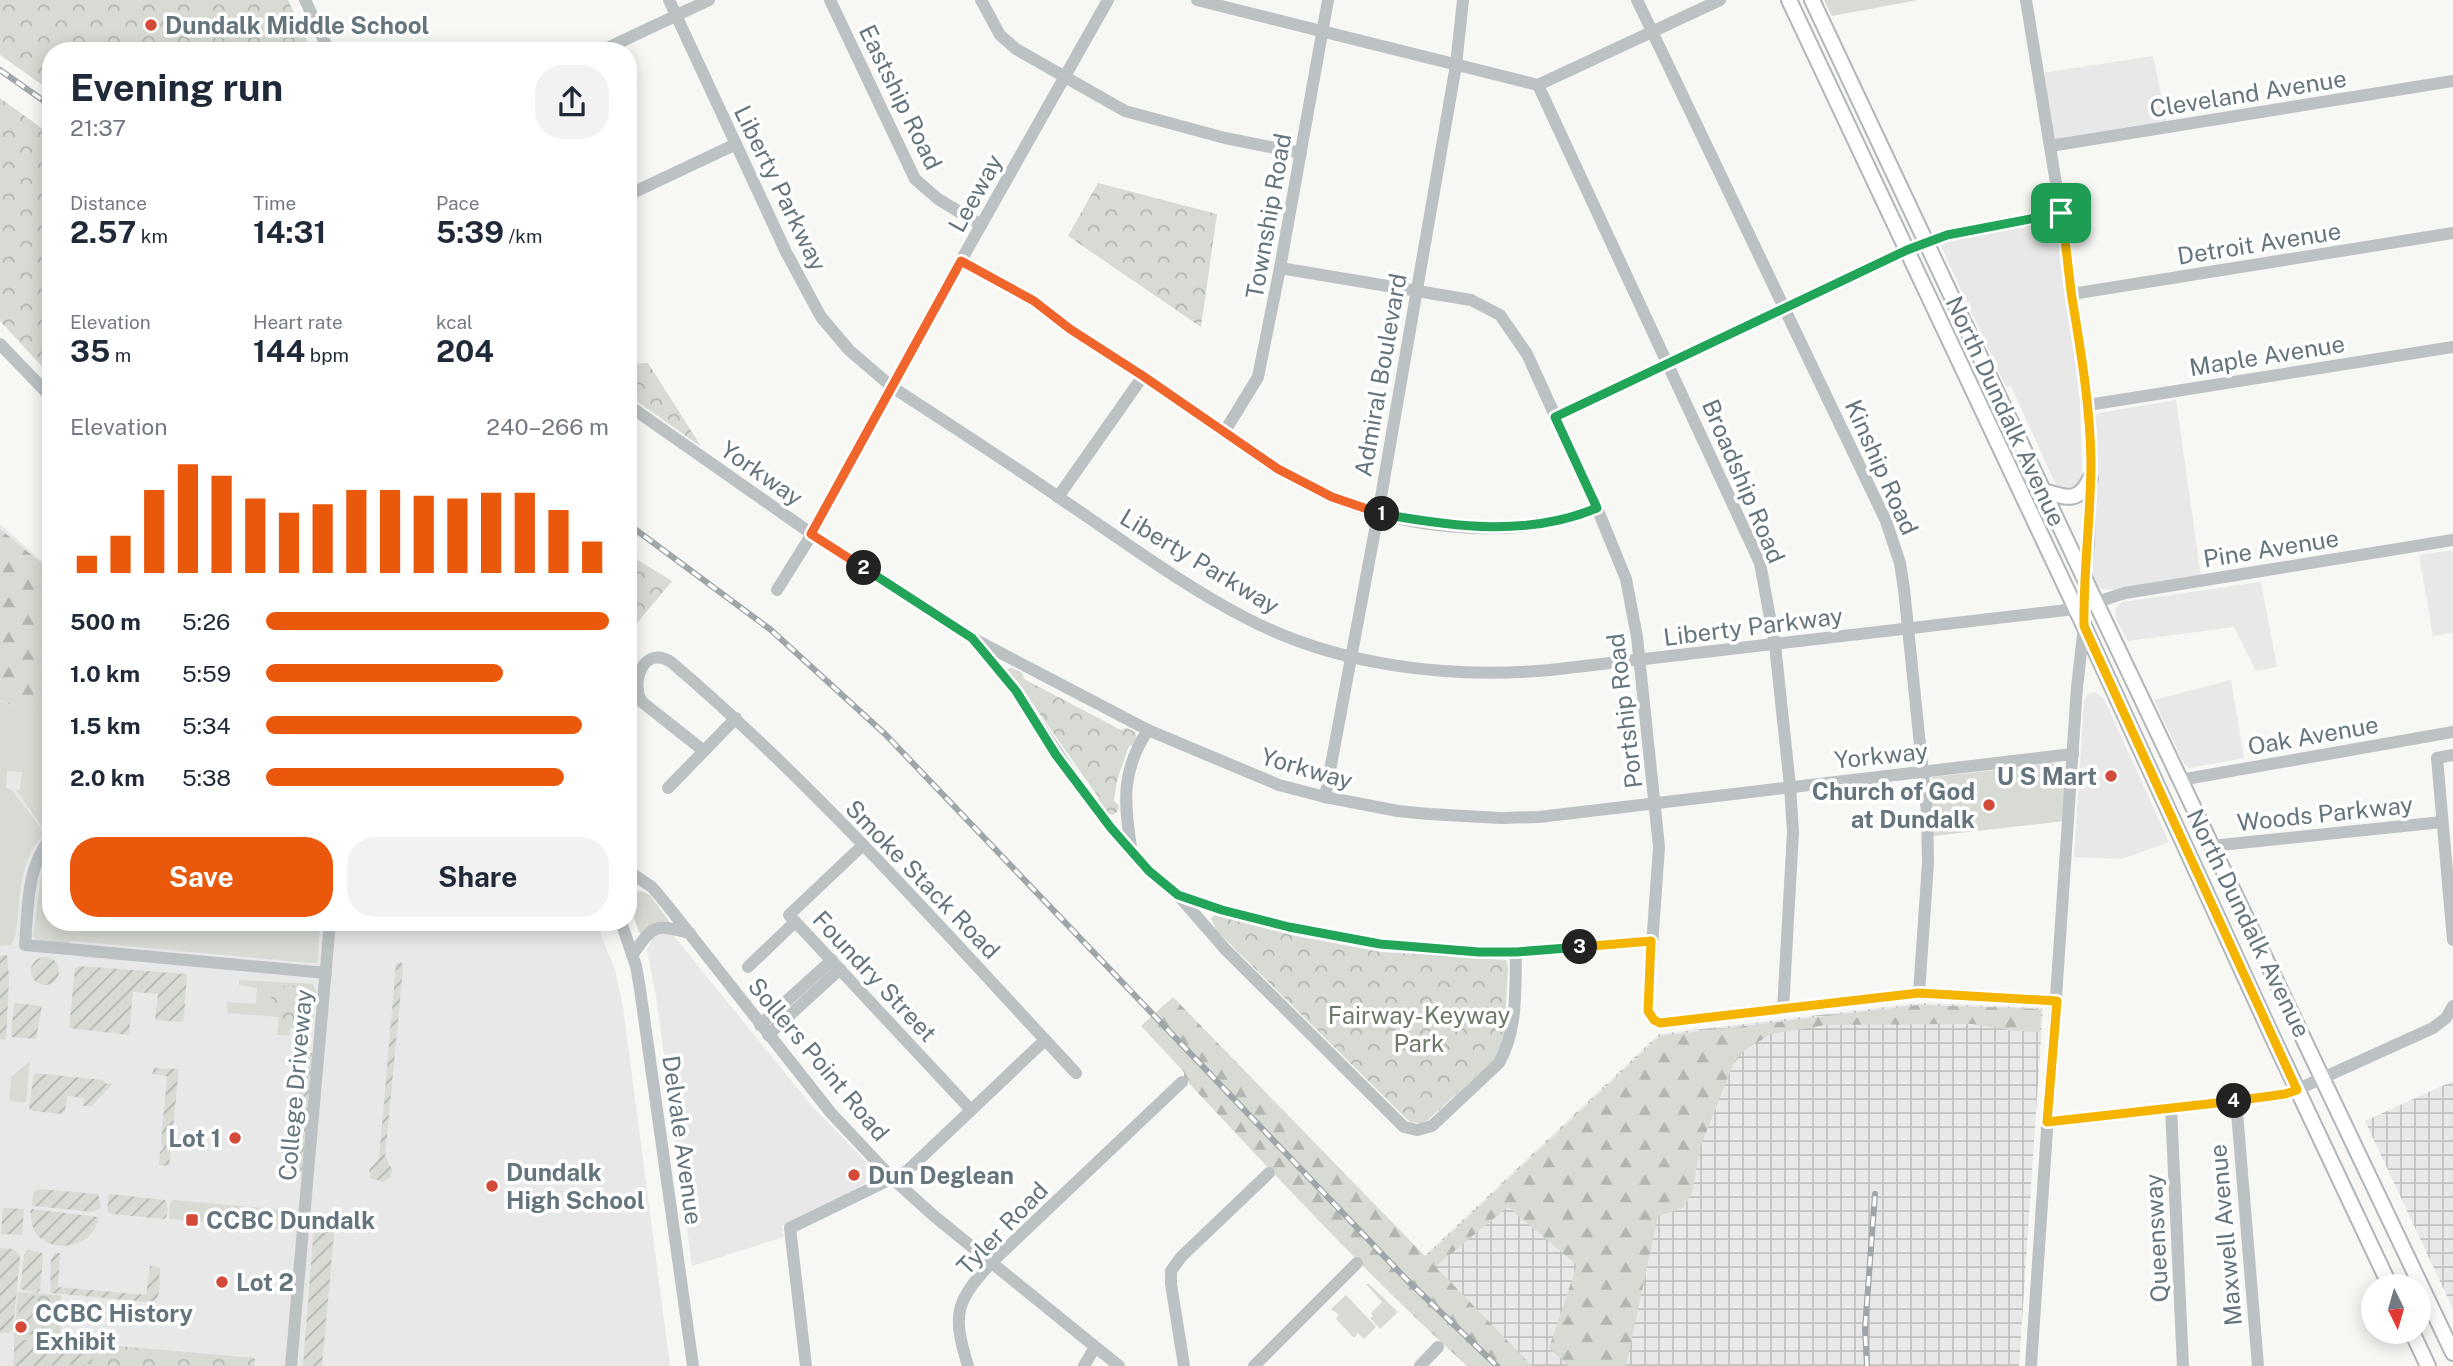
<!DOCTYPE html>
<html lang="en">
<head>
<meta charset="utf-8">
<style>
	body { margin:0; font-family:"Public Sans",sans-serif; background:#f2f2f3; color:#1f2937; height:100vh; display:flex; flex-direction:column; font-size:26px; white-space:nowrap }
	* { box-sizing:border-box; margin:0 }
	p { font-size:23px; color:#747a83 }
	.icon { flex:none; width:38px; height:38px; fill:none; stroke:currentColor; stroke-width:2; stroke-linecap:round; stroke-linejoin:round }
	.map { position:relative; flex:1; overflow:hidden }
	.side { position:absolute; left:42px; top:42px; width:595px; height:889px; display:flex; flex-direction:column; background:#fff; border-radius:28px; box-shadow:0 4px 18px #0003 }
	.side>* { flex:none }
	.needle { width:46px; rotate:175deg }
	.tools { position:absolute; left:2361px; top:1274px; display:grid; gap:14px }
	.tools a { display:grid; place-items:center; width:70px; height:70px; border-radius:50%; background:#fff; box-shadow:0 4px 18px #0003; font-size:35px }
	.pin { position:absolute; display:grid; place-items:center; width:60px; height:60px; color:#fff; margin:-30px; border-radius:14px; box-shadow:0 4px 10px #0006 }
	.km { position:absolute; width:35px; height:35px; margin:-18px; border-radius:50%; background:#222; color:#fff; font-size:19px; line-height:35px; text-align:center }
	.round { display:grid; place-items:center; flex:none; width:74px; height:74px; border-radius:28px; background:#f2f2f3 }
	.headline { display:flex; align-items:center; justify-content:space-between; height:119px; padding:0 28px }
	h1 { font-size:38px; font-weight:700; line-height:52px }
	.metrics { display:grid; grid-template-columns:repeat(3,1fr); gap:10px; height:119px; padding:7px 28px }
	.metrics div { display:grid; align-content:center }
	.metrics b { font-size:30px; font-weight:700 }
	.metrics small { font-size:19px; font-weight:400 }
	.metrics p { font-size:19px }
	.chart { height:196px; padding:14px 28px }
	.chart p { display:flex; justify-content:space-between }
	.chart svg { width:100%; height:126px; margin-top:7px; stroke:#ea580c; stroke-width:6 }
	.cta { display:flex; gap:14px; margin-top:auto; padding:14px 28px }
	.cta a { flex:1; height:80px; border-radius:28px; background:#ea580c; color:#fff; font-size:28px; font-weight:700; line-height:80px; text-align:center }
	.cta a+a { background:#f2f2f3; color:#1f2937 }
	ul { padding:0 28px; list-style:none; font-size:23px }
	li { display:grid; grid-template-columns:112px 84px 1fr; align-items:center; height:52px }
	li i { height:18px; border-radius:9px; background:#ea580c }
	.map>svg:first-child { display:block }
</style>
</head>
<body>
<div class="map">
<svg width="2453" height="1366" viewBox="0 0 2453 1366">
	<defs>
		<pattern id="industrial-grid" width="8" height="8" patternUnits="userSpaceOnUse" patternTransform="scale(1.75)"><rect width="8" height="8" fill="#e8e8e8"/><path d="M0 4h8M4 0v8" fill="none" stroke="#c0c1c1"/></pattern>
		<pattern id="forest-firs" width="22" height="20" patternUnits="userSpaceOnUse" patternTransform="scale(1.75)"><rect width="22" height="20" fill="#d7dbd4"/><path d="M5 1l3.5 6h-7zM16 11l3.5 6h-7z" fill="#b2b6b1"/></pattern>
		<pattern id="park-crowns" width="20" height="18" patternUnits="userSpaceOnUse" patternTransform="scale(1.75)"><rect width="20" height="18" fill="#d7dbd4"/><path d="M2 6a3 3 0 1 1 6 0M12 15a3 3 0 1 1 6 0" fill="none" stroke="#b2b6b1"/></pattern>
		<pattern id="garden-furrows" width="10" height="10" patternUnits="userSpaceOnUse" patternTransform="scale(1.75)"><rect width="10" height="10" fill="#d7dbd4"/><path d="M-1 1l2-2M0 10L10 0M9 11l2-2" fill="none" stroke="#b2b6b1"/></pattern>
	</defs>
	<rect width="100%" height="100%" fill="#f7f7f4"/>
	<!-- built -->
	<g fill="#e8e8e8">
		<path d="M2153,56l14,67 -112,19 -13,-69z"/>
		<path d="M2056,218l25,156 -3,1 2,16 2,86 -2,7 -10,5h-9l-6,-6 -44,-97 -5,1 -66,-143z"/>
		<path d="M2176,400l25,177 -87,13 -12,-1 -5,-4 -6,-11 5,-79 -2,-81z"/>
		<path d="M0,524l51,45v353h545l19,48 8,37 47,359h-670z"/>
		<path d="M2453,550v83l-20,3 -14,-81z"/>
		<path d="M2261,582l16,85 -21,4 -22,-44 -106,14 -11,-20 -2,-12 7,-7z"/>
		<path d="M2231,680l13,78 -54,10 -6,-4 -30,-64z"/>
		<path d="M2091,693h6l7,6 65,143 -47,17 -48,-2 10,-156 4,-7z"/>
		<path d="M665,933l8,2 138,170 67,69 -41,28 -55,24 2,11 -92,29 -35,-264 -10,-53 7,-14z"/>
	</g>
	<!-- industrial -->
	<g fill="url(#industrial-grid)">
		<path d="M1920,1003l123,5 -24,358h-496l-107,-102 243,-230z"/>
		<path d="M2453,1081v228l-88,-188z"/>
	</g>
	<!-- grass -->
	<g fill="#d7dbd4">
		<path d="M1824,0h94l-86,16z"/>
		<path d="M0,701l19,7 20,-5 5,6 -2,14 5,9 4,-1v98l-5,4 -30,-43 4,-1 2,-17 -15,-1 -1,17 6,2 33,44c-22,19 -24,51 -27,78 -1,12 -1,23 -7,33l-11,1z"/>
		<path d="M2053,763l11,2 2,3 -1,53 -132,15 -4,-50 4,-9z"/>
		<path d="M51,856v66h269l-2,38 -2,3h-6l-240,-22v2l-31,-1 -6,-5 8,-61z"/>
		<path d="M642,891l8,4 21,29 -30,13 -12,-33 5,-12z"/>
		<path d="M239,980l74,4 3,7 -3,30 -7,4v3h-16l-1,8 -12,-1 2,-18 -52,-4v-11l29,2 1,-16 -18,-3z"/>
		<path d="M30,1061l-4,42 -17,-2 2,-24z"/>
		<path d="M173,1200l121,11 -2,20 -123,-12 1,-16z"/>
		<path d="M1366,1284h3l29,28 -18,17 -10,-11 3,-2 -2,-3 11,-11z"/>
		<path d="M1346,1295l30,32 -12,12 -6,-6 -4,5 -18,-19 3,-4 -8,-6z"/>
	</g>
	<!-- forest -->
	<g fill="url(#forest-firs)">
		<path d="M0,529l51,42v159l-4,1 -4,-8 2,-14 -6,-6 -20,5 -19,-8z"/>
		<path d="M1173,997l253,260 234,-221 259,-31 122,4 -1,23 -26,-1 -41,-7 -148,1 -54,9 -29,18 -10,15 -32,81 -8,45 -9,15 -25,8 -32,150h-57l-20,-18 28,-83 -69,-58 -72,59 -6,-5 102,105h-65c-99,-90 -191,-190 -283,-288v-6l-43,-46z"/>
	</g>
	<!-- park -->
	<g fill="url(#park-crowns)">
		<path d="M0,0h288l24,51h-261v40l-51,-36z"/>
		<path d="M0,98l51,37v241l-51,-55z"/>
		<path d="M1098,183l119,31 -16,113 -133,-91z"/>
		<path d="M648,363l49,77 3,6 -72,-51v-31z"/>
		<path d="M628,554l44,27 -44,53z"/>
		<path d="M1012,668l10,5 2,6 97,51 6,-2 8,4 2,6 -3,7 -5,1 -12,34 -3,21 5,5 -2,6 -5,3 -7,-2 -7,-10 1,-5 -83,-118h-5l-5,-5 2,-6z"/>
		<path d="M1226,914l70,22 85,16 125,8 2,7 -4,77 -8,14 -69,63 -7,2 -10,-1 -193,-191 -6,-12 3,-4z"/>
		<path d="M272,986h38l4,7 -2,27 -32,1v-5l-12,-3 3,-7z"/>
		<path d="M18,1292l43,3 -1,46 195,17 -1,8h-240v-30z"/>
	</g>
	<!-- garden -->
	<g fill="url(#garden-furrows)">
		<path d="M7,955l2,23 -3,62 -6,-1v-83z"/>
		<circle cx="45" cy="971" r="14"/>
		<path d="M400,962l3,2v6l-18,187 7,12 -1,8 -8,5 -12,-4 -2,-8 10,-11 17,-195z"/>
		<path d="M79,966l108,8 -3,43 -2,5 -27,-2 3,-26 -25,-2 -4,43 -60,-7 6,-60z"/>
		<path d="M14,1003l28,3 -6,33 -25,-2z"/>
		<path d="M306,1050l7,4 -10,115 -6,8 -6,-6 11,-116z"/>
		<path d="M154,1068l25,1 -10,97 -10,-1 1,-13 4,-4 -3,-5 6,-67 -15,-2z"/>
		<path d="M34,1073l69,7 3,4 7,-1 -21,23h-9l1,-8 -17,-2 -2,15 -3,3 -29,-3 -4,-3z"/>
		<path d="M39,1189l59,5 3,13 -8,5 -59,-6 -2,-2 2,-12z"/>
		<path d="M109,1194l56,6c3,4 4,14 0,19l-54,-5 -4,-3z"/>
		<path d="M3,1208l21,1 -2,26 -21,-1z"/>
		<path d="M32,1209l66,8c-1,29 -46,40 -63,15 -3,-5 -4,-15 -5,-21z"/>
		<path d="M316,1223l19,1 -13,142h-19l11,-140z"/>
		<path d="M0,1248l14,1 6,8 -7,72 -4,4h-9z"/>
		<path d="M28,1250l14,3 1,3 -3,34 -3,3 -17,-4 4,-34z"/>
		<path d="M55,1253h5l-2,34 88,8 4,-29 10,1 -1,26 -3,7 -7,2 -99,-9 1,-33z"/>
		<path d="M21,1294l17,2 -3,37 -5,2h-10l-4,-3z"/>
		<path d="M15,1339l82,8 -6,17 -78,2z"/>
	</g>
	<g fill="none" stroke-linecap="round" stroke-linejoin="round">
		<!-- major casing -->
		<g stroke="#b0b6b9" stroke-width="18">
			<g id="major">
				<path d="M1789,0l295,626 188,410 118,250"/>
				<path d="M1812,0c210,453 428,901 641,1353"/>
				<path d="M2044,491c22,7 35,12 46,-12"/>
				<path d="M2412,1332l16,34"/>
			</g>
		</g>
		<!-- minor -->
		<g stroke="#bcc1c4" stroke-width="12">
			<path d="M305,0l24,51"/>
			<path d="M669,0l117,252 35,65 28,33 43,37c57,37 116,75 172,114 60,40 118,84 182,117 91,48 203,61 304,52l525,-61 50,-16 328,-53"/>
			<path d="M830,0l85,179 23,20 43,26"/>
			<path d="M981,0l19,35 16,14 109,62 100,27 76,15"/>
			<path d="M1197,0l341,85"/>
			<path d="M1637,0l249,521 14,42 4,26 23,224 1,50 -9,130"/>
			<path d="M2026,0l36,220 26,185 3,57 -2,83 -5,32v49l-7,61 -46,679"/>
			<path d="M601,51l108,-51"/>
			<path d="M1538,85l222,478 15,82 15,141 3,46 -10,177"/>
			<path d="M1538,85l182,-85"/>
			<path d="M2050,146l403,-65"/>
			<path d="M628,195l108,-51"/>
			<path d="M961,261c23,13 47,25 70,39 15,9 28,21 42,31 30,20 60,38 90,58 48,32 94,70 146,97 82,43 201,58 288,22"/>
			<path d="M1280,268l191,32 29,15 27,39 70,154 29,71 11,58 22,210 -11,155c1,11 2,16 12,21l259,-30 138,8"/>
			<path d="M2072,294l381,-61"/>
			<path d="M0,344l51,53"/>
			<path d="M628,405l184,129 160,104 176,92 131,55 46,12 73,14 31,3 72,4 38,-1 534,-63"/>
			<path d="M2088,405l365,-58"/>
			<path d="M1555,417l352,-167 40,-15 114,-22"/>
			<path d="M1225,431l33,-54 22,-109 48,-268"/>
			<path d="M1058,497l85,-121"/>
			<path d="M777,590l35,-56 120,-222 176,-312"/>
			<path d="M978,645l38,46 73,109 53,64 36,31 48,55 178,177 13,3 15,-4 67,-63c19,-34 16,-73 17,-111"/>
			<path d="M704,751l-62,-49c-12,-18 1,-58 29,-40 147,125 274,271 405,411"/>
			<path d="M2453,755l-16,3 16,182"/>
			<path d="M2180,780l273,-48"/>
			<path d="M668,788l68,-70"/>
			<path d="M1325,797l53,-283 78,-449 7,-65"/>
			<path d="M51,838c-25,28 -23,72 -26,107l301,28"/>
			<path d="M863,845l-74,70 182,195"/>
			<path d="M2211,846l231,-24"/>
			<path d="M1131,848c-7,-47 -10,-77 17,-118"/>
			<path d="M628,871l24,16 15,18 164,208 62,66 41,37 185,150"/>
			<path d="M1179,896c98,32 199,55 302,56 57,0 114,-6 170,-11"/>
			<path d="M621,922l15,44 4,23 53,377"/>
			<path d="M632,955c23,-31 21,-31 58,-22"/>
			<path d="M748,967l47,-45"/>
			<path d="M760,1025l72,-65"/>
			<path d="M768,1035l72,-66"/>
			<path d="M2236,1100l22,266"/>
			<path d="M2171,1108l12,258"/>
			<path d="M2047,1122l238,-27 148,-67 13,-10 7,-12"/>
			<path d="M291,1366l39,-444"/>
			<path d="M806,1366l-16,-138 117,-57 138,-131"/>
			<path d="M968,1366c-16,-52 -13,-64 24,-104l190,-180"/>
			<path d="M1084,1366l11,-19"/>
			<path d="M1184,1366l-13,-82v-13l10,-14 88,-84"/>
			<path d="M1254,1366l103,-103"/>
			<path d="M1420,1366l18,-19"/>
		</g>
		<!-- major -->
		<use href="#major" stroke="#fff" stroke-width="14"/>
		<!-- rail casing -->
		<g stroke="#9fa6aa" stroke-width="6">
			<g id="rail">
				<path d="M0,70l51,36"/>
				<path d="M628,524l143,106 114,104 520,544 92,88"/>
				<path d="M1867,1366l-2,-37 10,-135"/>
			</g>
		</g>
		<!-- rail -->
		<use href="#rail" stroke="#fff" stroke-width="3.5" stroke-dasharray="10" stroke-linecap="butt"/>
	</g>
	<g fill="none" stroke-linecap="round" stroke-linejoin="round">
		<!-- split-1 casing -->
		<g stroke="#fff" stroke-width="14">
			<path id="split-1" d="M1382,514c73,13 145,23 215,-6l-42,-91 352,-167 40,-15 114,-22"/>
		</g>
		<!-- split-2 casing -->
		<g stroke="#fff" stroke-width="14">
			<path id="split-2" d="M864,568l-53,-34 150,-273 73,40 36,28 73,47 135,93 54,28 50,17"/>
		</g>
		<!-- split-3 casing -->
		<g stroke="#fff" stroke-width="14">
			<path id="split-3" d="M864,568l108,70 44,53 40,64 55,73 38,43 29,24 44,15 67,17 91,17 99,8h37l64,-5"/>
		</g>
		<!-- split-4 casing -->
		<g stroke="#fff" stroke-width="14">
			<path id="split-4" d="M1580,947l71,-6 -3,70 6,9 6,3 259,-30 138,8 -10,121 187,-21"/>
		</g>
		<!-- split-5 casing -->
		<g stroke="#fff" stroke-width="14">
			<path id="split-5" d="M2061,213c5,28 7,57 11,85 9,54 18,108 19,163 0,56 -8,110 -7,165l213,464 -12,4 -51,7"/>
		</g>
		<!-- split-1 -->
		<use href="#split-1" stroke="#22a559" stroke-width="9"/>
		<!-- split-2 -->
		<use href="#split-2" stroke="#f0652b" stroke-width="9"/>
		<!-- split-3 -->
		<use href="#split-3" stroke="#22a559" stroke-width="9"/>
		<!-- split-4 -->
		<use href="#split-4" stroke="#f5b400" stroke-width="9"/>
		<!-- split-5 -->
		<use href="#split-5" stroke="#f5b400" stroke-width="9"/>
	</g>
	<!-- markers -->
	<g fill="#d44a38" stroke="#fff" stroke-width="2.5">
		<circle cx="151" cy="25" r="7"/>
		<circle cx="2111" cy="776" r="7"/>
		<circle cx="1989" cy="805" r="7"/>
		<circle cx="235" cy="1138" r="7"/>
		<circle cx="854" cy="1175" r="7"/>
		<circle cx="492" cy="1186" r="7"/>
		<rect x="185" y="1213" width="14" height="14" rx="3.5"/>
		<circle cx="222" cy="1282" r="7"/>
		<circle cx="21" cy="1327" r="7"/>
	</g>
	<g text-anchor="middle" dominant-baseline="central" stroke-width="7" stroke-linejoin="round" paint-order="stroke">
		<!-- poi labels -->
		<g font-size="24" font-weight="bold" fill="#65757d" stroke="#fff" text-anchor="start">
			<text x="165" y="25">Dundalk Middle School</text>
			<text x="2097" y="776" text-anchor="end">U S Mart</text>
			<text x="1975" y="791" text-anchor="end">Church of God<tspan x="1975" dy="28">at Dundalk</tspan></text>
			<text x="221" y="1138" text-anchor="end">Lot 1</text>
			<text x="506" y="1172">Dundalk<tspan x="506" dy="28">High School</tspan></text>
			<text x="868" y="1175">Dun Deglean</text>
			<text x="206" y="1220">CCBC Dundalk</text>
			<text x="236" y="1282">Lot 2</text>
			<text x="35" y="1313">CCBC History<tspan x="35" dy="28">Exhibit</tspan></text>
		</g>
		<!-- street labels -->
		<g font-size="24" fill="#65757d" stroke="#fff">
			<text transform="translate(2248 93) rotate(-9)">Cleveland Avenue</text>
			<text transform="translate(901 97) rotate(64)">Eastship Road</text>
			<text transform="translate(781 188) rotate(64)">Liberty Parkway</text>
			<text transform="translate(975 193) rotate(-61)">Leeway</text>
			<text transform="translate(1268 216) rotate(-80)">Township Road</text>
			<text transform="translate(2259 243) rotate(-9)">Detroit Avenue</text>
			<text transform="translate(2267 355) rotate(-9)">Maple Avenue</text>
			<text transform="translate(1380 375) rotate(-80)">Admiral Boulevard</text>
			<text transform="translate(2006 411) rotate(65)">North Dundalk Avenue</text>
			<text transform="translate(1882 467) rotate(66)">Kinship Road</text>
			<text transform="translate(762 473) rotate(35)">Yorkway</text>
			<text transform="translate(1744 481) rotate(67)">Broadship Road</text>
			<text transform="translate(2271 548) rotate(-9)">Pine Avenue</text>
			<text transform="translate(1200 561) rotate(31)">Liberty Parkway</text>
			<text transform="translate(1753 626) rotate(-7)">Liberty Parkway</text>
			<text transform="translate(1624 711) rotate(-97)">Portship Road</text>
			<text transform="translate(2313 735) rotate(-10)">Oak Avenue</text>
			<text transform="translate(1881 755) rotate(-6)">Yorkway</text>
			<text transform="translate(1307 768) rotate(16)">Yorkway</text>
			<text transform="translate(2325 813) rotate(-6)">Woods Parkway</text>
			<text transform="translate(923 879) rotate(46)">Smoke Stack Road</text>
			<text transform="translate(2249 923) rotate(64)">North Dundalk Avenue</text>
			<text transform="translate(875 976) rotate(47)">Foundry Street</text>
			<text transform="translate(819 1059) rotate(50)">Sollers Point Road</text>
			<text transform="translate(295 1085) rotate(-85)">College Driveway</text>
			<text transform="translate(683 1140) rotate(82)">Delvale Avenue</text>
			<text transform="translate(1002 1228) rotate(-46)">Tyler Road</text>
			<text transform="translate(2225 1235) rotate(-95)">Maxwell Avenue</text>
			<text transform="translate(2156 1238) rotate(-93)">Queensway</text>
		</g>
		<!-- park labels -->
		<g font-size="24" fill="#6d7a67" stroke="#fff">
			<text x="1419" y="1015">Fairway-Keyway<tspan x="1419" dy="28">Park</tspan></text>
		</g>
	</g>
</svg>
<div class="tools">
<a><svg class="needle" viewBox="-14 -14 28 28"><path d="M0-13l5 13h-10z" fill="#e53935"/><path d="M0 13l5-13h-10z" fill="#747a83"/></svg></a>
</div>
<div class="pin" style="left:2061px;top:213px;background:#1e9e55"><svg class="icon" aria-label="arrive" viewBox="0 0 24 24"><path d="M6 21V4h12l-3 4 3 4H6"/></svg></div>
<b class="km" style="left:1382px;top:514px">1</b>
<b class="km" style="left:864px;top:568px">2</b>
<b class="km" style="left:1580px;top:947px">3</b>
<b class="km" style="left:2234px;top:1101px">4</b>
<section class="side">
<div class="headline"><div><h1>Evening run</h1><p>21:37</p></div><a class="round"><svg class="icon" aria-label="share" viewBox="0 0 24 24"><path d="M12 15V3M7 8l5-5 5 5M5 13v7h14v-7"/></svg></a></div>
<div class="metrics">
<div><p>Distance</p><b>2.57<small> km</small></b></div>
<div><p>Time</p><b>14:31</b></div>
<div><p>Pace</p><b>5:39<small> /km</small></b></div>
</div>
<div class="metrics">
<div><p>Elevation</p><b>35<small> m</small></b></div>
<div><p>Heart rate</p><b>144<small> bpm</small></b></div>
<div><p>kcal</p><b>204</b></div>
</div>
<div class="chart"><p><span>Elevation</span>240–266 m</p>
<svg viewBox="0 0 160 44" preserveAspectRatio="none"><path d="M5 44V38M15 44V31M25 44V15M35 44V6M45 44V10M55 44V18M65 44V23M75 44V20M85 44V15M95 44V15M105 44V17M115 44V18M125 44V16M135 44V16M145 44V22M155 44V33"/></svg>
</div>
<ul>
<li><b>500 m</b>5:26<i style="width:100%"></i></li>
<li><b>1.0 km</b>5:59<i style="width:69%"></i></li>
<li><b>1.5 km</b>5:34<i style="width:92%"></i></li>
<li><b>2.0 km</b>5:38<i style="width:87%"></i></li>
</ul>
<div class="cta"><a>Save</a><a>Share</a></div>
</section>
</div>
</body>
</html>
